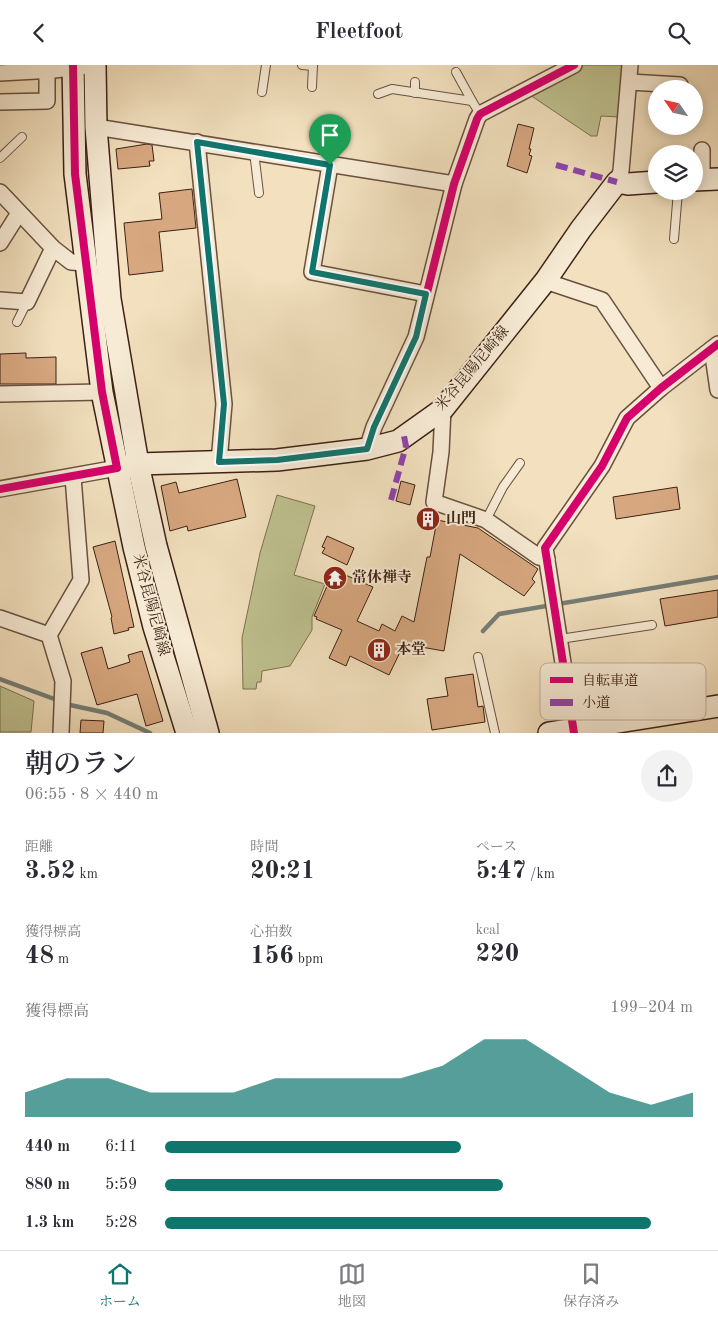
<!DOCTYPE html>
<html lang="ja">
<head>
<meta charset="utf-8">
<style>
	body { margin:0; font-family:"Old Standard TT","Noto Serif JP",serif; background:#f2f2f3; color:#2b2b33; height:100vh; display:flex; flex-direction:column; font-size:19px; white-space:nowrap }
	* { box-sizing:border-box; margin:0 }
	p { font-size:16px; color:#7c7c81 }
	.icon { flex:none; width:28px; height:28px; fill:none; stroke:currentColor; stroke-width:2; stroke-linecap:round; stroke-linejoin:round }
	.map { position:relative; height:668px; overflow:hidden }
	.panel { display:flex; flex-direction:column; background:#fff; flex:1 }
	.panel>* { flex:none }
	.needle { width:32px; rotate:304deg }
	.controls { position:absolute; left:648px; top:15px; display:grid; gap:10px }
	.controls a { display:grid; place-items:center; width:55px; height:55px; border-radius:50%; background:#fff; box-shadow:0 2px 12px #0003; font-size:25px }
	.pin { position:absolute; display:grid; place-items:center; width:42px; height:42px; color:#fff; margin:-51px -21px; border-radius:50% 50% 50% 0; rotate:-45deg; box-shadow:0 0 5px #0007 }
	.pin .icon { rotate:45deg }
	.round { display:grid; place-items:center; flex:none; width:52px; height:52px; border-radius:26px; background:#f2f2f3 }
	.headline { display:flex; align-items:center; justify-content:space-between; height:85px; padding:0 25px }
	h1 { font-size:28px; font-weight:600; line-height:38px }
	.metrics { display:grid; grid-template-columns:repeat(3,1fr); gap:8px; height:85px; padding:5px 25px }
	.metrics div { display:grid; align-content:center }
	.metrics b { font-size:25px; font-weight:600 }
	.metrics small { font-size:14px; font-weight:400 }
	.metrics p { font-size:14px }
	.chart { height:140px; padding:10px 25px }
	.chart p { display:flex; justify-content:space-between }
	.chart svg { width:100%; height:90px; margin-top:5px; fill:#0f766e; opacity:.7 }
	ul { padding:0 25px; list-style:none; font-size:16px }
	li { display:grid; grid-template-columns:80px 60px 1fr; align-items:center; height:38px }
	li i { height:12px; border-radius:6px; background:#0f766e }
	header { display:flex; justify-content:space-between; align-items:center; height:65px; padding:0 25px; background:#fff; font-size:22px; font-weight:600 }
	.tab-bar { display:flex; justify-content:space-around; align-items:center; height:70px; border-top:1px solid #e1e1e2; background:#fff; font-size:14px; color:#7c7c81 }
	.tab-bar a { display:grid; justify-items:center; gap:2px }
	.tab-bar .current { color:#0f766e }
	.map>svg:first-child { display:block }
</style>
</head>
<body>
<header><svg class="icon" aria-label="back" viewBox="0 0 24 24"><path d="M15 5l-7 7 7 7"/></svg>Fleetfoot<svg class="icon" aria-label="search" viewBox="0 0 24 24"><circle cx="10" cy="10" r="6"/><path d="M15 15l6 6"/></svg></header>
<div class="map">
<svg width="718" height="668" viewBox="0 0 718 668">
	<rect width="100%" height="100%" fill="#f2e0be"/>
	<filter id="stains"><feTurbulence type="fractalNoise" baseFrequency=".004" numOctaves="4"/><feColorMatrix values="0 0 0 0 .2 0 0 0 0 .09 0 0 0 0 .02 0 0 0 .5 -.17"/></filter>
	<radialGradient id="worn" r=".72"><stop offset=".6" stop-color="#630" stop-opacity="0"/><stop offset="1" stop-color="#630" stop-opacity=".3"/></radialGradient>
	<!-- green -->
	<g fill="#bec18f" stroke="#7d7152">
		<path d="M583,0h43l-6,52 -19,-1 -4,20h-6l-61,-41z"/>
		<path d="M277,430l38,11 -21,69 31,9 -13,33v13l-22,36 -28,5 -1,11h-4l-1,7h-13l-1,-51 18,-85z"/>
		<path d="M0,621l34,15 -3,31h-31z"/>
	</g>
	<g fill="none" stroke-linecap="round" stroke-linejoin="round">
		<!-- stream -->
		<g stroke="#767e76" stroke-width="4.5">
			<path d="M483,566l16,-17 219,-37"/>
			<path d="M0,614l57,21"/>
			<path d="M70,640l37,8 43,20"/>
		</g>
	</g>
	<!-- building -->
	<g fill="#d7a77f" stroke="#3c2115">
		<path d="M518,59l16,4 -5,21h2l-2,6 3,1 -5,17 -20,-7z"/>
		<path d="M147,79l5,1 2,16h-5l1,5 -32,3 -2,-20z"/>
		<path d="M192,124l4,39 -37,4 4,39 -34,4 -5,-52 38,-4 -3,-26z"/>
		<path d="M26,288v5l30,-1v27h-56v-30z"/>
		<path d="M237,414l9,38 -58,14 -1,-5 -17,5 -9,-45 15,-4 3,11z"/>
		<path d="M401,416l14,4 -5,20 -14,-4z"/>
		<path d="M677,422l3,22 -64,10 -3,-22z"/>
		<path d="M437,455l41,8 60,41 -6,10 3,3 -11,14 -64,-42 -16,97 -40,-7 -15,31 -39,-19 -4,10 -17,-8 13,-28 -26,-11 1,-2 -3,-1 20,-46 39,17 -16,34 22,10 3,-7 13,7 7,-15 12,6 13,-65h3z"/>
		<path d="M327,471l27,12 -7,17 -25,-12 3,-5 -3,-1z"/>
		<path d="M115,476l19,86 -6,1 1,2 -15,4 -3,-16 1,-1 -19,-70z"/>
		<path d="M718,525v27l-53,9 -5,-27z"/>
		<path d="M102,582l6,22 22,-7 -2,-7 14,-4 21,70 -17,5 -9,-32 -40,11 -16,-52z"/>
		<path d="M473,609l5,33 5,-1 2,16 -53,8 -5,-31 21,-3 -3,-18z"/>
		<path d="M81,655l23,1 -1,12h-23z"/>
	</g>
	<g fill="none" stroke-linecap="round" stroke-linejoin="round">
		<!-- lane casing -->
		<g stroke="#6a513f" stroke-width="10">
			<g id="lane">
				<path d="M302,0l11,1"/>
				<path d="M456,7l16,29"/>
				<path d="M312,22l1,-22"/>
				<path d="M262,27l4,-27"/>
				<path d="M415,28v-11"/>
				<path d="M378,29l14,-5 80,12 8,13"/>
				<path d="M254,87l5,41"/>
				<path d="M0,93l22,-21"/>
				<path d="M674,174l4,-48"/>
				<path d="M17,257l10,-20"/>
				<path d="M486,455l17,-33 17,-24"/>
				<path d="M560,574l92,-14"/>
				<path d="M478,592l17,76"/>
			</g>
		</g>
		<!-- street casing -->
		<g stroke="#6a513f" stroke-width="18">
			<g id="street">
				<path d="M0,8l54,-3 27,-3"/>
				<path d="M630,17l50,3"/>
				<path d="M0,37l47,-1v-30"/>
				<path d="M96,62c119,18 239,39 358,57"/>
				<path d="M197,77l27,262 -5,58"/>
				<path d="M330,100l-18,107 114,22"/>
				<path d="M702,115v-30"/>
				<path d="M617,117l4,-11 9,-106"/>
				<path d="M0,127l53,56 18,14 15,1"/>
				<path d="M0,178l19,-30"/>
				<path d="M546,215l5,3 51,17 59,88"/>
				<path d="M0,235l27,2 26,-54"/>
				<path d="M712,284l6,41"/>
				<path d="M0,329l102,-2"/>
				<path d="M443,344l-2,43 -7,50 52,18 53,37 8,2"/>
				<path d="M367,384l7,-22 42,-90 38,-153 23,-65 3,-5 94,-49"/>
				<path d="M0,424l117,-21"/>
				<path d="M0,553l49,17 14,46 -2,52"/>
				<path d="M49,570l32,-55 -8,-103"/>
				<path d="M574,668l-29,-185 57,-82 25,-48 34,-30 57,-44"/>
			</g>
		</g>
		<!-- secondary casing -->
		<g stroke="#3c2115" stroke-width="24">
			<g id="secondary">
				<path d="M73,0l2,109 27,218 32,155 20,80 33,106"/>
				<path d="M95,0l1,62 14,172 28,165 18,82 52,187"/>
				<path d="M694,115l24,-1"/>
				<path d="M125,402l13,-3 139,-4 90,-11 31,-8 45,-32 103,-129 35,-51 36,-47 11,2 28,-2"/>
				<path d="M549,668l169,-27"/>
			</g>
		</g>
		<!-- lane -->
		<use href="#lane" stroke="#f7ebd5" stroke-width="8"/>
		<!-- street -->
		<use href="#street" stroke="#f7ebd5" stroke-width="15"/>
		<!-- secondary -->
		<use href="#secondary" stroke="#f7ebd5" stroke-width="21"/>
		<!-- quiet -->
		<g stroke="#8e44ad" stroke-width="6" stroke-dasharray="12 6" stroke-linecap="butt">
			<path d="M556,100l61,17"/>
			<path d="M391,435l15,-54 -2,-10"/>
		</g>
		<!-- cycleway casing -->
		<g stroke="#f7ebd5" stroke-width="11">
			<g id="cycleway">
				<path d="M367,384l7,-22 42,-90 38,-153 23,-65 3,-5 94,-49"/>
				<path d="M0,424l117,-21 -15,-76 -27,-218 -2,-109"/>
				<path d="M574,668l-29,-185 57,-82 25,-48 34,-30 57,-44"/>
			</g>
		</g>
		<!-- cycleway -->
		<use href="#cycleway" stroke="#d6006c" stroke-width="8"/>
	</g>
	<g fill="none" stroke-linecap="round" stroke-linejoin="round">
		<!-- route casing -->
		<g stroke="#fff" stroke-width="10">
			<path id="route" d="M197,77l133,23 -18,107 114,22 -10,43 -42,90 -7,22 -90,11 -58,2 5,-58z"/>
		</g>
		<!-- route -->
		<use href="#route" stroke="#0f766e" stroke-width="6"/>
	</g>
	<!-- icons -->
	<defs>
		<g id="building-disc" transform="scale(1.25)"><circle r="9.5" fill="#8f2418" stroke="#f7ebd5"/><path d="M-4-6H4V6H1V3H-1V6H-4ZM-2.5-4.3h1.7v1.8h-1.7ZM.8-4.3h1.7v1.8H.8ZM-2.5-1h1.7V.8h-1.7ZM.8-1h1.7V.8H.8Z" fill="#fff"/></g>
		<g id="temple-disc" transform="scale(1.25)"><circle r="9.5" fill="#8f2418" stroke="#f7ebd5"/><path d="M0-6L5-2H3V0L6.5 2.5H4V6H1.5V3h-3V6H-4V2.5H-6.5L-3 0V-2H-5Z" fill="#fff"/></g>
	</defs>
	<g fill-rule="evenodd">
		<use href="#building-disc" x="428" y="454"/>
		<use href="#temple-disc" x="335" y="513"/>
		<use href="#building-disc" x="379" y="585"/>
	</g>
	<g text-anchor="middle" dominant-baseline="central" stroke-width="4" stroke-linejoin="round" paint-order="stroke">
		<!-- street labels -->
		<g font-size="15" fill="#3c2115" stroke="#f7ebd5">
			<text transform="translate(473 304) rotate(-50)">米谷昆陽尼崎線</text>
			<text transform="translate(150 540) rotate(75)">米谷昆陽尼崎線</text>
		</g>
		<!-- poi labels -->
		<g font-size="15" font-weight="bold" fill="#3c2115" stroke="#f7ebd5" text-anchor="start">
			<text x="446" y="454">山門</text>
			<text x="352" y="513">常休禅寺</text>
			<text x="396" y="585">本堂</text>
		</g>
	</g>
	<!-- legend -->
	<rect x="540" y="598" width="166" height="57" rx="8" fill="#f7ebd5" stroke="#bfae9b" stroke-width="1"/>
	<rect x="550" y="612" width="23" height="6" fill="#d6006c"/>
	<rect x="550" y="634" width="23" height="7" fill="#8e44ad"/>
	<g font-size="14" fill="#3c2115">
		<text x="582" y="620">自転車道</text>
		<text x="582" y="642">小道</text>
	</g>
	<rect width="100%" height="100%" filter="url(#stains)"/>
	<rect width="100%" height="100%" fill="url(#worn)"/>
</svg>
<div class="controls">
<a><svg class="needle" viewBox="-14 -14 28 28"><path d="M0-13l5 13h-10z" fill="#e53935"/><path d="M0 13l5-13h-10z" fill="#7c7c81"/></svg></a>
<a><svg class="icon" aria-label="layers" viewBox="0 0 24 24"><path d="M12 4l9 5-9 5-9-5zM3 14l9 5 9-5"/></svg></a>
</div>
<div class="pin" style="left:330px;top:100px;background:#1e9e55"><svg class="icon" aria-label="arrive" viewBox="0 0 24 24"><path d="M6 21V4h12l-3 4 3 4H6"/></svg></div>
</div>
<section class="panel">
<div class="headline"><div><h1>朝のラン</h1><p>06:55 · 8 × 440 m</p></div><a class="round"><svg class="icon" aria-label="share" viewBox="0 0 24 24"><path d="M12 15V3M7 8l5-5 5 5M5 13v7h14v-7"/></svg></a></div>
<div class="metrics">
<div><p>距離</p><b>3.52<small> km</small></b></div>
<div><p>時間</p><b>20:21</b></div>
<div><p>ペース</p><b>5:47<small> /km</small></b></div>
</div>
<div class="metrics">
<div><p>獲得標高</p><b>48<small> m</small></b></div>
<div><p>心拍数</p><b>156<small> bpm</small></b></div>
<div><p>kcal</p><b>220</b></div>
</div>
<div class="chart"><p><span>獲得標高</span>199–204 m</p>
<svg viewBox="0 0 160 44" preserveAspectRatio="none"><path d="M0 44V32L10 25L20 25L30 32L40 32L50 32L60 25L70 25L80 25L90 25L100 19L110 6L120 6L130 19L140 32L150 38L160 32V44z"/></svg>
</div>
<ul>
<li><b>440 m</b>6:11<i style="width:56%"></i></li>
<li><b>880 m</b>5:59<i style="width:64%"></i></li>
<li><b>1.3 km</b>5:28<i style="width:92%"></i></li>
</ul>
</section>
<nav class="tab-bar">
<a class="current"><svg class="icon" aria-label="home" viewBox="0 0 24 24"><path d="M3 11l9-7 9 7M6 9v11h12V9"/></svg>ホーム</a>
<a><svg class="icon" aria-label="map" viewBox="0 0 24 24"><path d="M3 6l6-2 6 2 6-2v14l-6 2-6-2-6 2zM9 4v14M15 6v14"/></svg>地図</a>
<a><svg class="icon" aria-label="saved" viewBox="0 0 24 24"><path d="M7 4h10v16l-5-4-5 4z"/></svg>保存済み</a>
</nav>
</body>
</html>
